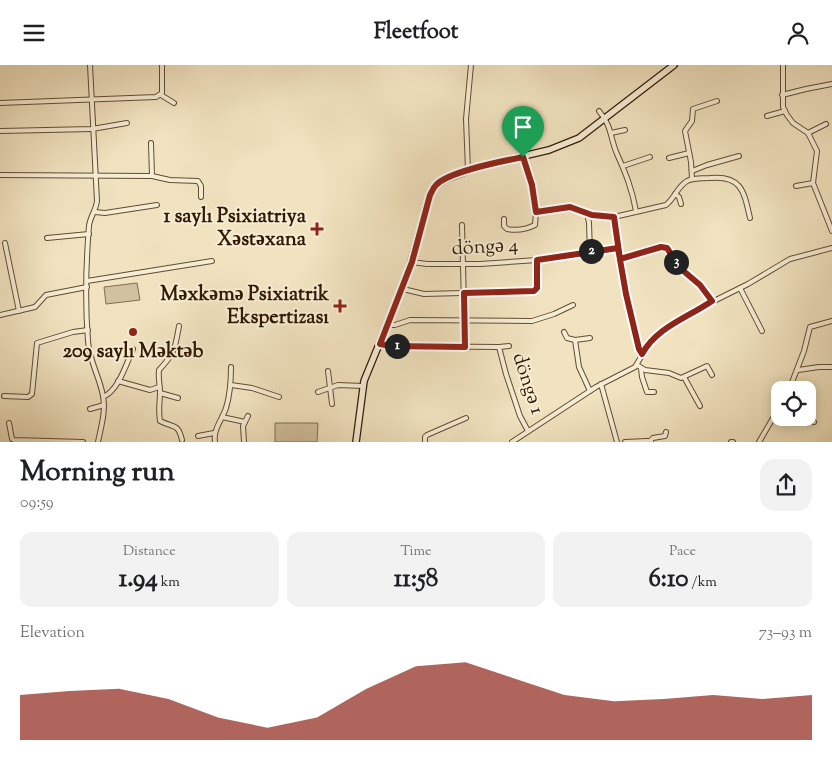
<!DOCTYPE html>
<html lang="en">
<head>
<meta charset="utf-8">
<style>
	body { margin:0; font-family:"Sorts Mill Goudy",serif; background:#f2f2f2; color:#202124; height:100vh; display:flex; flex-direction:column; font-size:19px; white-space:nowrap }
	* { box-sizing:border-box; margin:0 }
	p { font-size:16px; color:#757577 }
	.icon { flex:none; width:28px; height:28px; fill:none; stroke:currentColor; stroke-width:2; stroke-linecap:round; stroke-linejoin:round }
	.map { position:relative; height:377px; overflow:hidden }
	.sheet { display:flex; flex-direction:column; background:#fff; flex:1 }
	.sheet>* { flex:none }
	.tools { position:absolute; left:771px; top:316px; display:grid; gap:10px }
	.tools a { display:grid; place-items:center; width:45px; height:45px; border-radius:10px; background:#fff; box-shadow:0 2px 12px #0003; font-size:25px }
	.pin { position:absolute; display:grid; place-items:center; width:42px; height:42px; color:#fff; margin:-51px -21px; border-radius:50% 50% 50% 0; rotate:-45deg; box-shadow:0 0 5px #0007 }
	.pin .icon { rotate:45deg }
	.km { position:absolute; width:25px; height:25px; margin:-12px; border-radius:50%; background:#222; color:#fff; font-size:14px; line-height:25px; text-align:center }
	.round { display:grid; place-items:center; flex:none; width:52px; height:52px; border-radius:15px; background:#f2f2f2 }
	.headline { display:flex; align-items:center; justify-content:space-between; height:85px; padding:0 20px }
	h1 { font-size:28px; font-weight:700; line-height:38px }
	.metrics { display:grid; grid-template-columns:repeat(3,1fr); gap:8px; height:85px; padding:5px 20px }
	.metrics div { display:grid; align-content:center; border-radius:12px; background:#f2f2f2; text-align:center }
	.metrics b { font-size:25px; font-weight:700 }
	.metrics small { font-size:14px; font-weight:400 }
	.metrics p { font-size:14px }
	.chart { height:140px; padding:10px 20px }
	.chart p { display:flex; justify-content:space-between }
	.chart svg { width:100%; height:90px; margin-top:5px; fill:#8f2418; opacity:.7 }
	header { display:flex; justify-content:space-between; align-items:center; height:65px; padding:0 20px; background:#fff; font-size:22px; font-weight:700 }
	.map>svg:first-child { display:block }
</style>
</head>
<body>
<header><svg class="icon" aria-label="menu" viewBox="0 0 24 24"><path d="M4 6h16M4 12h16M4 18h16"/></svg>Fleetfoot<svg class="icon" aria-label="person" viewBox="0 0 24 24"><circle cx="12" cy="8" r="4"/><path d="M4 21q1-7 8-7t8 7"/></svg></header>
<div class="map">
<svg width="832" height="377" viewBox="0 0 832 377">
	<rect width="100%" height="100%" fill="#f1e3c0"/>
	<filter id="stains"><feTurbulence type="fractalNoise" baseFrequency=".004" numOctaves="4"/><feColorMatrix values="0 0 0 0 .2 0 0 0 0 .09 0 0 0 0 .02 0 0 0 .5 -.17"/></filter>
	<radialGradient id="worn" r=".72"><stop offset=".6" stop-color="#630" stop-opacity="0"/><stop offset="1" stop-color="#630" stop-opacity=".3"/></radialGradient>
	<!-- green -->
	<g fill="#d1c19f" stroke="#826d50">
		<path d="M137,218l3,17 -34,4 -2,-17z"/>
		<path d="M275,358h43l-1,19h-42z"/>
	</g>
	<g fill="none" stroke-linecap="round" stroke-linejoin="round">
		<!-- street casing -->
		<g stroke="#624c30" stroke-width="6">
			<g id="street">
				<path d="M90,0l7,136c-1,9 -7,16 -8,25 -3,37 -4,78 -1,115 1,19 12,37 15,55 3,15 -2,31 -5,46"/>
				<path d="M783,0v42l4,8 6,8 15,10 9,18 -4,32 19,48"/>
				<path d="M161,30l13,8"/>
				<path d="M782,30l24,-6 26,-5"/>
				<path d="M0,38l156,-6 6,-4v-28"/>
				<path d="M599,46c13,15 11,27 18,43 9,20 15,35 19,57"/>
				<path d="M767,51l18,-5"/>
				<path d="M0,66l92,-2 35,-6"/>
				<path d="M611,68l14,-3"/>
				<path d="M808,68l18,-9"/>
				<path d="M151,78l1,33"/>
				<path d="M523,92l9,29 4,26 34,-5 22,8 22,2 52,-12c9,-7 11,-18 21,-24 6,-3 15,-3 23,-3 32,-3 34,14 40,40"/>
				<path d="M669,93l20,-5"/>
				<path d="M623,101l27,-9"/>
				<path d="M468,105l-2,-51 5,-54"/>
				<path d="M692,106l15,-6 32,-9"/>
				<path d="M0,110l152,1 18,4 28,1 3,5v11"/>
				<path d="M692,114l-1,-17 -6,-31 7,-10 1,-12 24,-8"/>
				<path d="M796,121l17,-3"/>
				<path d="M675,129l4,3 2,7"/>
				<path d="M95,147l10,1 52,-8"/>
				<path d="M587,148l2,10 1,29"/>
				<path d="M614,152l12,77 13,55 3,5"/>
				<path d="M504,154v7l3,3c10,2 18,1 28,-4l1,-13"/>
				<path d="M462,160l3,122"/>
				<path d="M47,173l42,-4"/>
				<path d="M5,178l14,68"/>
				<path d="M621,194l40,-12 6,1 13,20 20,17 12,17"/>
				<path d="M412,197l15,2h53l57,-4 81,-12"/>
				<path d="M87,216l125,-20"/>
				<path d="M740,223l22,43"/>
				<path d="M403,224l21,5 110,-3 3,-3v-28"/>
				<path d="M0,250l35,-8 11,-12 41,-8"/>
				<path d="M388,260h7l15,-5 122,1 22,-7 19,-9"/>
				<path d="M179,261c-4,23 -4,27 -20,44 -1,10 1,14 1,21 0,12 -2,18 0,30 14,7 18,2 22,19"/>
				<path d="M564,267l3,6 8,2 4,27 11,24"/>
				<path d="M575,275l15,-2"/>
				<path d="M380,279l11,2 108,1 7,27 14,42 8,15"/>
				<path d="M499,282l10,-1"/>
				<path d="M637,300l8,5 24,3 12,5 26,-12 5,9"/>
				<path d="M641,304l1,8 5,15h7"/>
				<path d="M798,305l21,-3h13"/>
				<path d="M328,306l4,33"/>
				<path d="M684,312l16,29"/>
				<path d="M118,316l32,9 9,-3"/>
				<path d="M601,319l16,58"/>
				<path d="M231,320l21,3 27,9"/>
				<path d="M789,325l15,-39 6,-24 22,-6"/>
				<path d="M318,327l20,-7 25,1"/>
				<path d="M160,328l18,5"/>
				<path d="M4,331l24,1 4,-3 5,-51 36,-11 15,-2"/>
				<path d="M103,332c16,-7 23,-33 30,-48"/>
				<path d="M90,344l14,-4"/>
				<path d="M222,352l23,5"/>
				<path d="M804,352l10,5"/>
				<path d="M9,358l3,16 2,1 69,2"/>
				<path d="M198,371l16,-3"/>
				<path d="M650,376l3,-3 12,-2 1,-4"/>
				<path d="M215,377c-2,-13 7,-22 11,-34 4,-13 5,-27 5,-41"/>
				<path d="M244,377l-1,-16 5,-10"/>
				<path d="M425,377v-5l2,-2 39,-17"/>
				<path d="M512,377l84,-55 39,-20 12,-20 12,-14 9,-6 44,-25 36,-18 42,-25 42,-11"/>
				<path d="M625,377l22,-1 4,1"/>
				<path d="M731,377h2"/>
				<path d="M759,377l21,-36"/>
			</g>
		</g>
		<!-- secondary casing -->
		<g stroke="#321900" stroke-width="8">
			<path id="secondary" d="M356,377l8,-61 43,-105 23,-81 5,-9 11,-7 35,-13 68,-16 30,-12 95,-73"/>
		</g>
		<!-- street -->
		<use href="#street" stroke="#f6edd6" stroke-width="4"/>
		<!-- secondary -->
		<use href="#secondary" stroke="#f6edd6" stroke-width="5.5"/>
	</g>
	<g fill="none" stroke-linecap="round" stroke-linejoin="round">
		<!-- route casing -->
		<g stroke="#fff" stroke-width="10">
			<path id="route" d="M523,92c-19,4 -74,14 -87,28 -3,3 -4,7 -6,10l-18,67 -32,82 11,2 74,1 -1,-54 70,-2 3,-3v-28l81,-12 8,46 13,55 3,5c15,-27 45,-36 70,-53l-12,-16 -20,-17 -13,-20 -6,-1 -41,12 -6,-42 -22,-2 -22,-8 -34,5 -4,-27 -9,-28"/>
		</g>
		<!-- route -->
		<use href="#route" stroke="#8f2418" stroke-width="6"/>
	</g>
	<!-- markers -->
	<g fill="#8f2418" stroke="#f6edd6" stroke-width="2">
		<path d="M314.5 156.5h5v5h5v5h-5v5h-5v-5h-5v-5h5z"/>
		<path d="M337.5 233.5h5v5h5v5h-5v5h-5v-5h-5v-5h5z"/>
		<circle cx="133" cy="267" r="5"/>
	</g>
	<g text-anchor="middle" dominant-baseline="central" stroke-width="4" stroke-linejoin="round" paint-order="stroke">
		<!-- poi labels -->
		<g font-size="20" font-weight="bold" fill="#321900" stroke="#f6edd6" text-anchor="end">
			<text x="306" y="152">1 saylı Psixiatriya<tspan x="306" dy="23">Xəstəxana</tspan></text>
			<text x="329" y="230">Məxkəmə Psixiatrik<tspan x="329" dy="23">Ekspertizası</tspan></text>
			<text x="133" y="287" text-anchor="middle">209 saylı Məktəb</text>
		</g>
		<!-- street labels -->
		<g font-size="20" fill="#321900" stroke="#f6edd6">
			<text transform="translate(485 183) rotate(-3)">döngə 4</text>
			<text transform="translate(527 319) rotate(72)">döngə 1</text>
		</g>
	</g>
	<rect width="100%" height="100%" filter="url(#stains)"/>
	<rect width="100%" height="100%" fill="url(#worn)"/>
</svg>
<div class="tools">
<a><svg class="icon" aria-label="locate" viewBox="0 0 24 24"><circle cx="12" cy="12" r="6"/><path d="M12 2v4M12 18v4M2 12h4M18 12h4"/></svg></a>
</div>
<div class="pin" style="left:523px;top:92px;background:#1e9e55"><svg class="icon" aria-label="arrive" viewBox="0 0 24 24"><path d="M6 21V4h12l-3 4 3 4H6"/></svg></div>
<b class="km" style="left:397px;top:281px">1</b>
<b class="km" style="left:591px;top:186px">2</b>
<b class="km" style="left:676px;top:197px">3</b>
</div>
<section class="sheet">
<div class="headline"><div><h1>Morning run</h1><p>09:59</p></div><a class="round"><svg class="icon" aria-label="share" viewBox="0 0 24 24"><path d="M12 15V3M7 8l5-5 5 5M5 13v7h14v-7"/></svg></a></div>
<div class="metrics">
<div><p>Distance</p><b>1.94<small> km</small></b></div>
<div><p>Time</p><b>11:58</b></div>
<div><p>Pace</p><b>6:10<small> /km</small></b></div>
</div>
<div class="chart"><p><span>Elevation</span>73–93 m</p>
<svg viewBox="0 0 160 44" preserveAspectRatio="none"><path d="M0 44V22L10 20L20 19L30 24L40 33L50 38L60 33L70 19L80 8L90 6L100 14L110 22L120 25L130 24L140 22L150 24L160 22V44z"/></svg>
</div>
</section>
</body>
</html>
